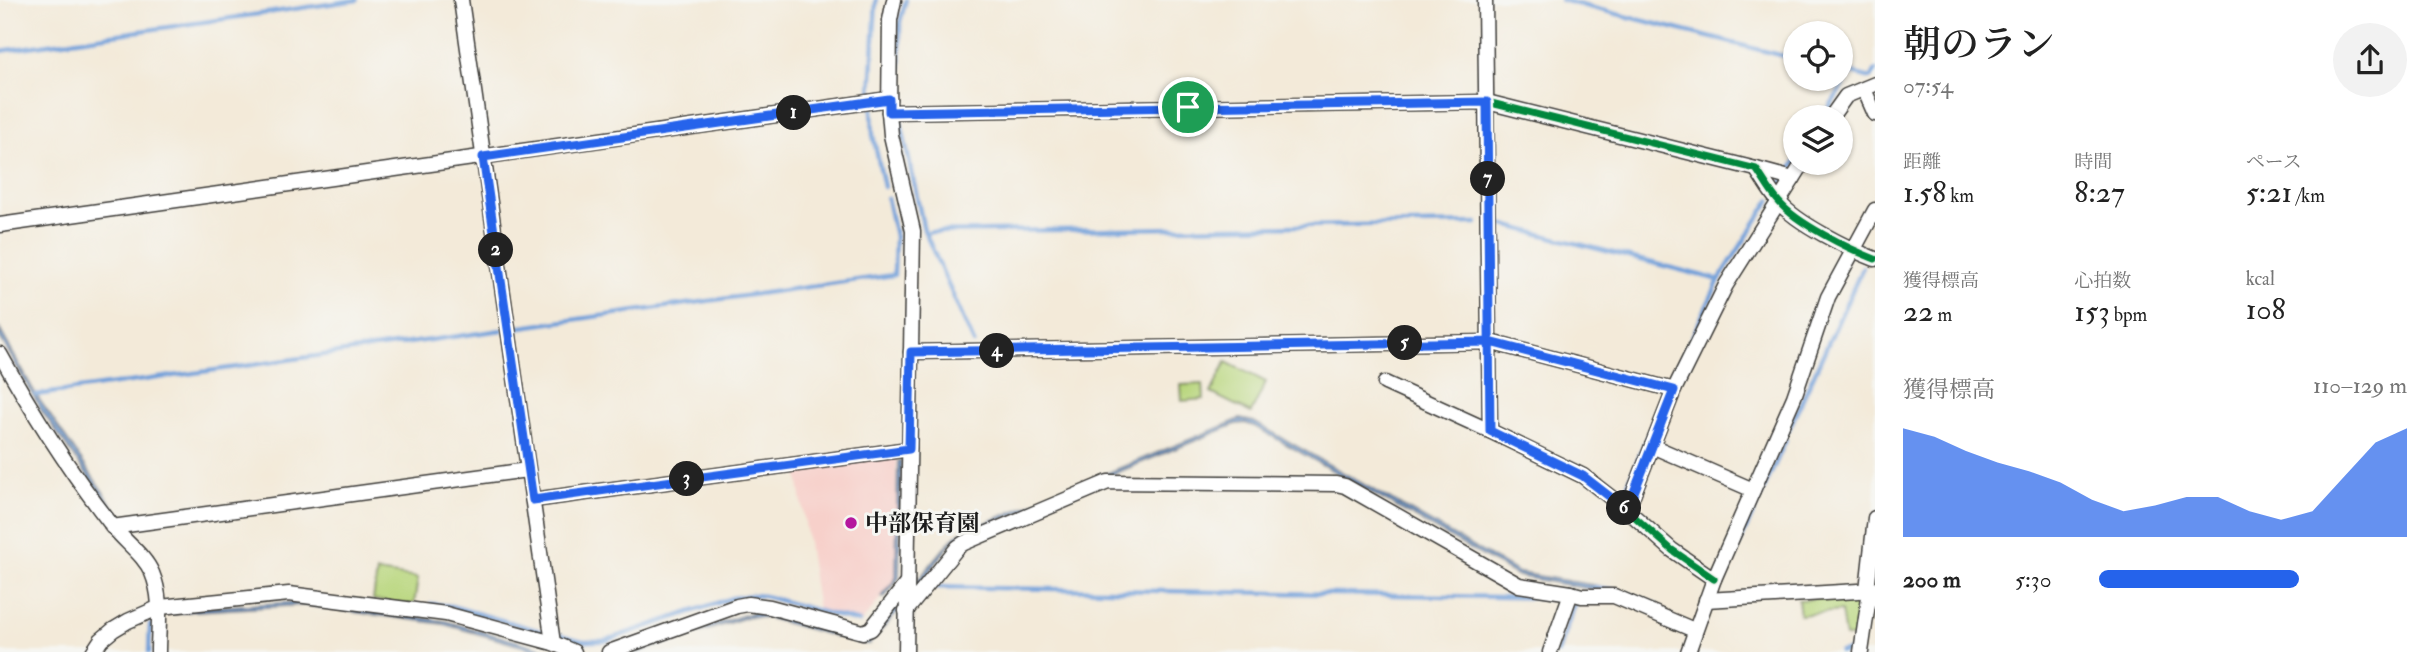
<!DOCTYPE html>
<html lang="ja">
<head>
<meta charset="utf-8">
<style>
	body { margin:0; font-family:"IM FELL Double Pica","Noto Serif JP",serif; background:#f2f2f2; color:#222; height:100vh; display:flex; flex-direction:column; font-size:26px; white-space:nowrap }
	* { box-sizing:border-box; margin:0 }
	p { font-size:23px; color:#767676 }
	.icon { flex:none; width:38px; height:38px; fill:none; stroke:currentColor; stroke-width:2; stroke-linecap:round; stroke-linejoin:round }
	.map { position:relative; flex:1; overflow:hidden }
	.drawer { display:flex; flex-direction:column; background:#fff; width:560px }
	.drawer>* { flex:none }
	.buttons { position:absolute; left:1783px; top:21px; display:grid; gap:14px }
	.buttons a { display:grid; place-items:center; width:70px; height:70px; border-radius:50%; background:#fff; box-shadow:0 2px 5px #0004; font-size:35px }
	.pin { position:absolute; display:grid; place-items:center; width:60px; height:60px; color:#fff; margin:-30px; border:4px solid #fff; border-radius:50%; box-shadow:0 2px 7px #0007 }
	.km { position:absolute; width:35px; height:35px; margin:-18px; border-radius:50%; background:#222; color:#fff; font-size:19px; line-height:35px; text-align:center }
	.round { display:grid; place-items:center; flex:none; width:74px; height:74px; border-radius:37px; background:#f2f2f2 }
	.head { display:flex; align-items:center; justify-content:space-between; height:119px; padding:0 28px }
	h1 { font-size:38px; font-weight:600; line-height:52px }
	.stats { display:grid; grid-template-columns:repeat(3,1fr); gap:10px; height:119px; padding:7px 28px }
	.stats div { display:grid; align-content:center }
	.stats b { font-size:30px; font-weight:600 }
	.stats small { font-size:19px; font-weight:400 }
	.stats p { font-size:19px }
	.chart { height:196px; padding:14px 28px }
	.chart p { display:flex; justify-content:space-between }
	.chart svg { width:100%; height:126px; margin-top:7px; fill:#2563eb; opacity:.7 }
	ul { padding:0 28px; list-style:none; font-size:23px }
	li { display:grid; grid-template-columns:112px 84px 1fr; align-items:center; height:52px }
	li i { height:18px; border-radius:9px; background:#2563eb }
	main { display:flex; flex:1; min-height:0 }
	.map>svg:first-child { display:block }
</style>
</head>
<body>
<main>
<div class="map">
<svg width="1875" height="652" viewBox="0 0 1875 652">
	<rect width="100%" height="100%" fill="#f6f6f2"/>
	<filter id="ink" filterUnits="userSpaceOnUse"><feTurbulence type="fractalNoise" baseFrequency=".0143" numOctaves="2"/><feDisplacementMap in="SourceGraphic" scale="14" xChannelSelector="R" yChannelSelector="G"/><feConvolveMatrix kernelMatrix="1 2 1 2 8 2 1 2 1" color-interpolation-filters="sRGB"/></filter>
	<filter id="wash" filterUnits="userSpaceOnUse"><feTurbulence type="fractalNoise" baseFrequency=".00686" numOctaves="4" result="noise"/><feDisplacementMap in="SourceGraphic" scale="28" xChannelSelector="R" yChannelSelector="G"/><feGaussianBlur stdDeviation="1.57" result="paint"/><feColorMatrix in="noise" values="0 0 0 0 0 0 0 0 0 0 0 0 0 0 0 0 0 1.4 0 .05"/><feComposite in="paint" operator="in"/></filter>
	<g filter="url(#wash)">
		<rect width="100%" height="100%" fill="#f3ead9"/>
		<!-- built -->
		<path fill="#f7d0ca" d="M896,456v122l-34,44 -44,-12 -21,-141z"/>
		<!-- green -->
		<g fill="#b8d67c" stroke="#6a794c" stroke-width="2">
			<path d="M1226,362l40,20 -15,31 -40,-20z"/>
			<path d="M1203,384l1,15 -22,2 -1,-16z"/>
			<path d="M377,572l41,6 -4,27 -41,-5z"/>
			<path d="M1867,595l-6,42h-16l-4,-26 -41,4 -2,-15z"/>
		</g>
		<!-- water -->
		<g fill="#709fd9" stroke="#465e7a" stroke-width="2">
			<path d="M0,330l36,65 83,120 -2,2 -75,-106 -42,-74z"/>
			<path d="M1240,419l14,3 265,151 79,13 -1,4 -79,-14 -264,-150 -9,-3 -9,1 -275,112 -8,5 -52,67 -32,36 -9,-1 -92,-25 -18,-2 -110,36h-11l122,-39 9,-1 99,28 11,-1 81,-99 7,-6z"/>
			<path d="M898,461h3l-2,117 -15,20 -2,-1 14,-19z"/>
			<path d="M302,602l143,19 110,31h-12l-99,-28 -141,-19 -110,6 -20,3v-2l18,-4z"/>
		</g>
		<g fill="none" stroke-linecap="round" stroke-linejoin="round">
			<!-- stream -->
			<g stroke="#709fd9" stroke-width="4.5">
				<path d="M1561,0l235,59"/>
				<path d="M0,51l357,-51"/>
				<path d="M1841,70l30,8 4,-7"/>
				<path d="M871,95l5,-95"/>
				<path d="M900,106v-84l6,-22"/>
				<path d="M872,109l1,26 11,52"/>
				<path d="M1823,117l28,-44"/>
				<path d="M900,118l24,112 50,113"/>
				<path d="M1778,188l18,-27"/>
				<path d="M1497,223l222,57"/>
				<path d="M930,232l547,-9"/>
				<path d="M514,328l380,-53 1,-39 -8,-38"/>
				<path d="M1679,365l40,-85 51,-80"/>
				<path d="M36,395l466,-65"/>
				<path d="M1788,431l75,-164"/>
				<path d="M1618,496l4,3 44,-108"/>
				<path d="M1722,582l64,-142"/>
				<path d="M936,587l623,11"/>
				<path d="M1594,587l19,3"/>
				<path d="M1628,594l28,11"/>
				<path d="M431,604l20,2 96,27"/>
				<path d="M556,634l27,7h21l128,-43 20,-3 12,1 95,26"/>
				<path d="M149,652l1,-27"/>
				<path d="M1558,652l18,-52"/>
				<path d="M1840,652l15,-2"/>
			</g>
		</g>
	</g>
	<g filter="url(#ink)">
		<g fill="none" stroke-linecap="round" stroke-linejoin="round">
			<!-- minor casing -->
			<g stroke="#3c3b38" stroke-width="17">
				<g id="minor">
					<path d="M461,0l92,643"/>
					<path d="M894,0l-4,20 -1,92 2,23 22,96 -7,421"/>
					<path d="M1485,0l5,431 93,45 44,34"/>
					<path d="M1864,89l11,25"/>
					<path d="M889,112l598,-10 269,67c8,11 14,23 23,33 17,21 70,47 96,57"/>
					<path d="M1831,117l15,-21 29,-12"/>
					<path d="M1756,169l37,10"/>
					<path d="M0,225l889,-126"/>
					<path d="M911,352l579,-10 184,48 -47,120 45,40 42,29"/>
					<path d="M0,354c33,60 69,116 111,170 12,17 33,30 41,49 11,26 6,52 6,79"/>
					<path d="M1385,383l105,48"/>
					<path d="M1674,390l52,-105 77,-122"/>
					<path d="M1652,446l101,44"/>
					<path d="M533,500l376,-51"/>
					<path d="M112,527l415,-57"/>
					<path d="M1867,590l8,-72"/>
					<path d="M1571,593l11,3h32l80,34"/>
					<path d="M1706,600l169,-10"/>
					<path d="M906,611l52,-64 6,-4 144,-61 228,2 9,2 174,99 52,8 -21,59"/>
					<path d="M93,652l8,-12 12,-10 15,-9 32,-14 129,-13 157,20 107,29 21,9"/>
					<path d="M609,652l128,-46 11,-2 22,3 93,25 8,-3 36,-46"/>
					<path d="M1688,652l26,-73 80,-182 34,-100 47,-87"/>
					<path d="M1861,652l9,-62"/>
				</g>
			</g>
			<!-- minor -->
			<use href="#minor" stroke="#fff" stroke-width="14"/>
			<!-- cycleway casing -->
			<g stroke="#f6f6f2" stroke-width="11">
				<g id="cycleway">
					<path d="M889,112l598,-10 269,67c8,11 14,23 23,33 17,21 70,47 96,57"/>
					<path d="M911,352l579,-10 184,48 -47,120 45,40 42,29"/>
				</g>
			</g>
			<!-- cycleway -->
			<use href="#cycleway" stroke="#00873e" stroke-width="7"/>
		</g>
	</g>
	<g fill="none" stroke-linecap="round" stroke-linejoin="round" filter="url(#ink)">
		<!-- route casing -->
		<g stroke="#fff" stroke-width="14">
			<path id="route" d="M1188,107l-299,5v-13l-406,58 50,343 376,-51 2,-97 579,-10 184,48 -47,120 -44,-34 -93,-45 -3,-329 -299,5"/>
		</g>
		<!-- route -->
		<use href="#route" stroke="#2563eb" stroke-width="9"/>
	</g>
	<!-- markers -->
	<circle fill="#b5179e" stroke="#f6f6f2" stroke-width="2.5" cx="851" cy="523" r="7"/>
	<g text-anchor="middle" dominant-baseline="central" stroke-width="6" stroke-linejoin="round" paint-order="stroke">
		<!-- poi labels -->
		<g font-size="23" font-weight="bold" fill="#1c1c1c" stroke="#f6f6f2" text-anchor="start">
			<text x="865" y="523">中部保育園</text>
		</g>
	</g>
</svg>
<div class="buttons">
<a><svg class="icon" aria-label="locate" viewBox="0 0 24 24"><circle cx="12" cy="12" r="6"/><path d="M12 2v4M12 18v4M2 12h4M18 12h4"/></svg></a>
<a><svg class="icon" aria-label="layers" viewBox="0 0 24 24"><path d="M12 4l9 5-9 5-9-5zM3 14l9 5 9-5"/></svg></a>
</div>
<div class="pin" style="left:1188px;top:107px;background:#1e9e55"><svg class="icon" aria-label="arrive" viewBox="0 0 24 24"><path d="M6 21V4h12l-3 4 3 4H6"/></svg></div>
<b class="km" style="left:794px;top:113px">1</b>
<b class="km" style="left:496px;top:250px">2</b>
<b class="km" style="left:687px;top:479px">3</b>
<b class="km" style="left:997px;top:351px">4</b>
<b class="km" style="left:1405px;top:343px">5</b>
<b class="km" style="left:1624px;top:508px">6</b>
<b class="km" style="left:1488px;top:179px">7</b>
</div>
<section class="drawer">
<div class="head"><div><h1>朝のラン</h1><p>07:54</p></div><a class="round"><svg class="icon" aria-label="share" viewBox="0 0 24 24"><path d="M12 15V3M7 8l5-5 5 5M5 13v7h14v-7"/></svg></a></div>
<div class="stats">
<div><p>距離</p><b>1.58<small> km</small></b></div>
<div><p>時間</p><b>8:27</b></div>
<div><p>ペース</p><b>5:21<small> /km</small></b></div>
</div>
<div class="stats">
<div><p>獲得標高</p><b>22<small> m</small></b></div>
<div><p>心拍数</p><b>153<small> bpm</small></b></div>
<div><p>kcal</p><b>108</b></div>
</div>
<div class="chart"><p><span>獲得標高</span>110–129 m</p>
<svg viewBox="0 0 160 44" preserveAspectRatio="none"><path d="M0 44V6L10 9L20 14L30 18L40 21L50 25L60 31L70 35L80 33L90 30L100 30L110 35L120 38L130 35L140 23L150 11L160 6V44z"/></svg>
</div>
<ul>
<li><b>200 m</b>5:30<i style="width:65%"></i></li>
</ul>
</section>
</main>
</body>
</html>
